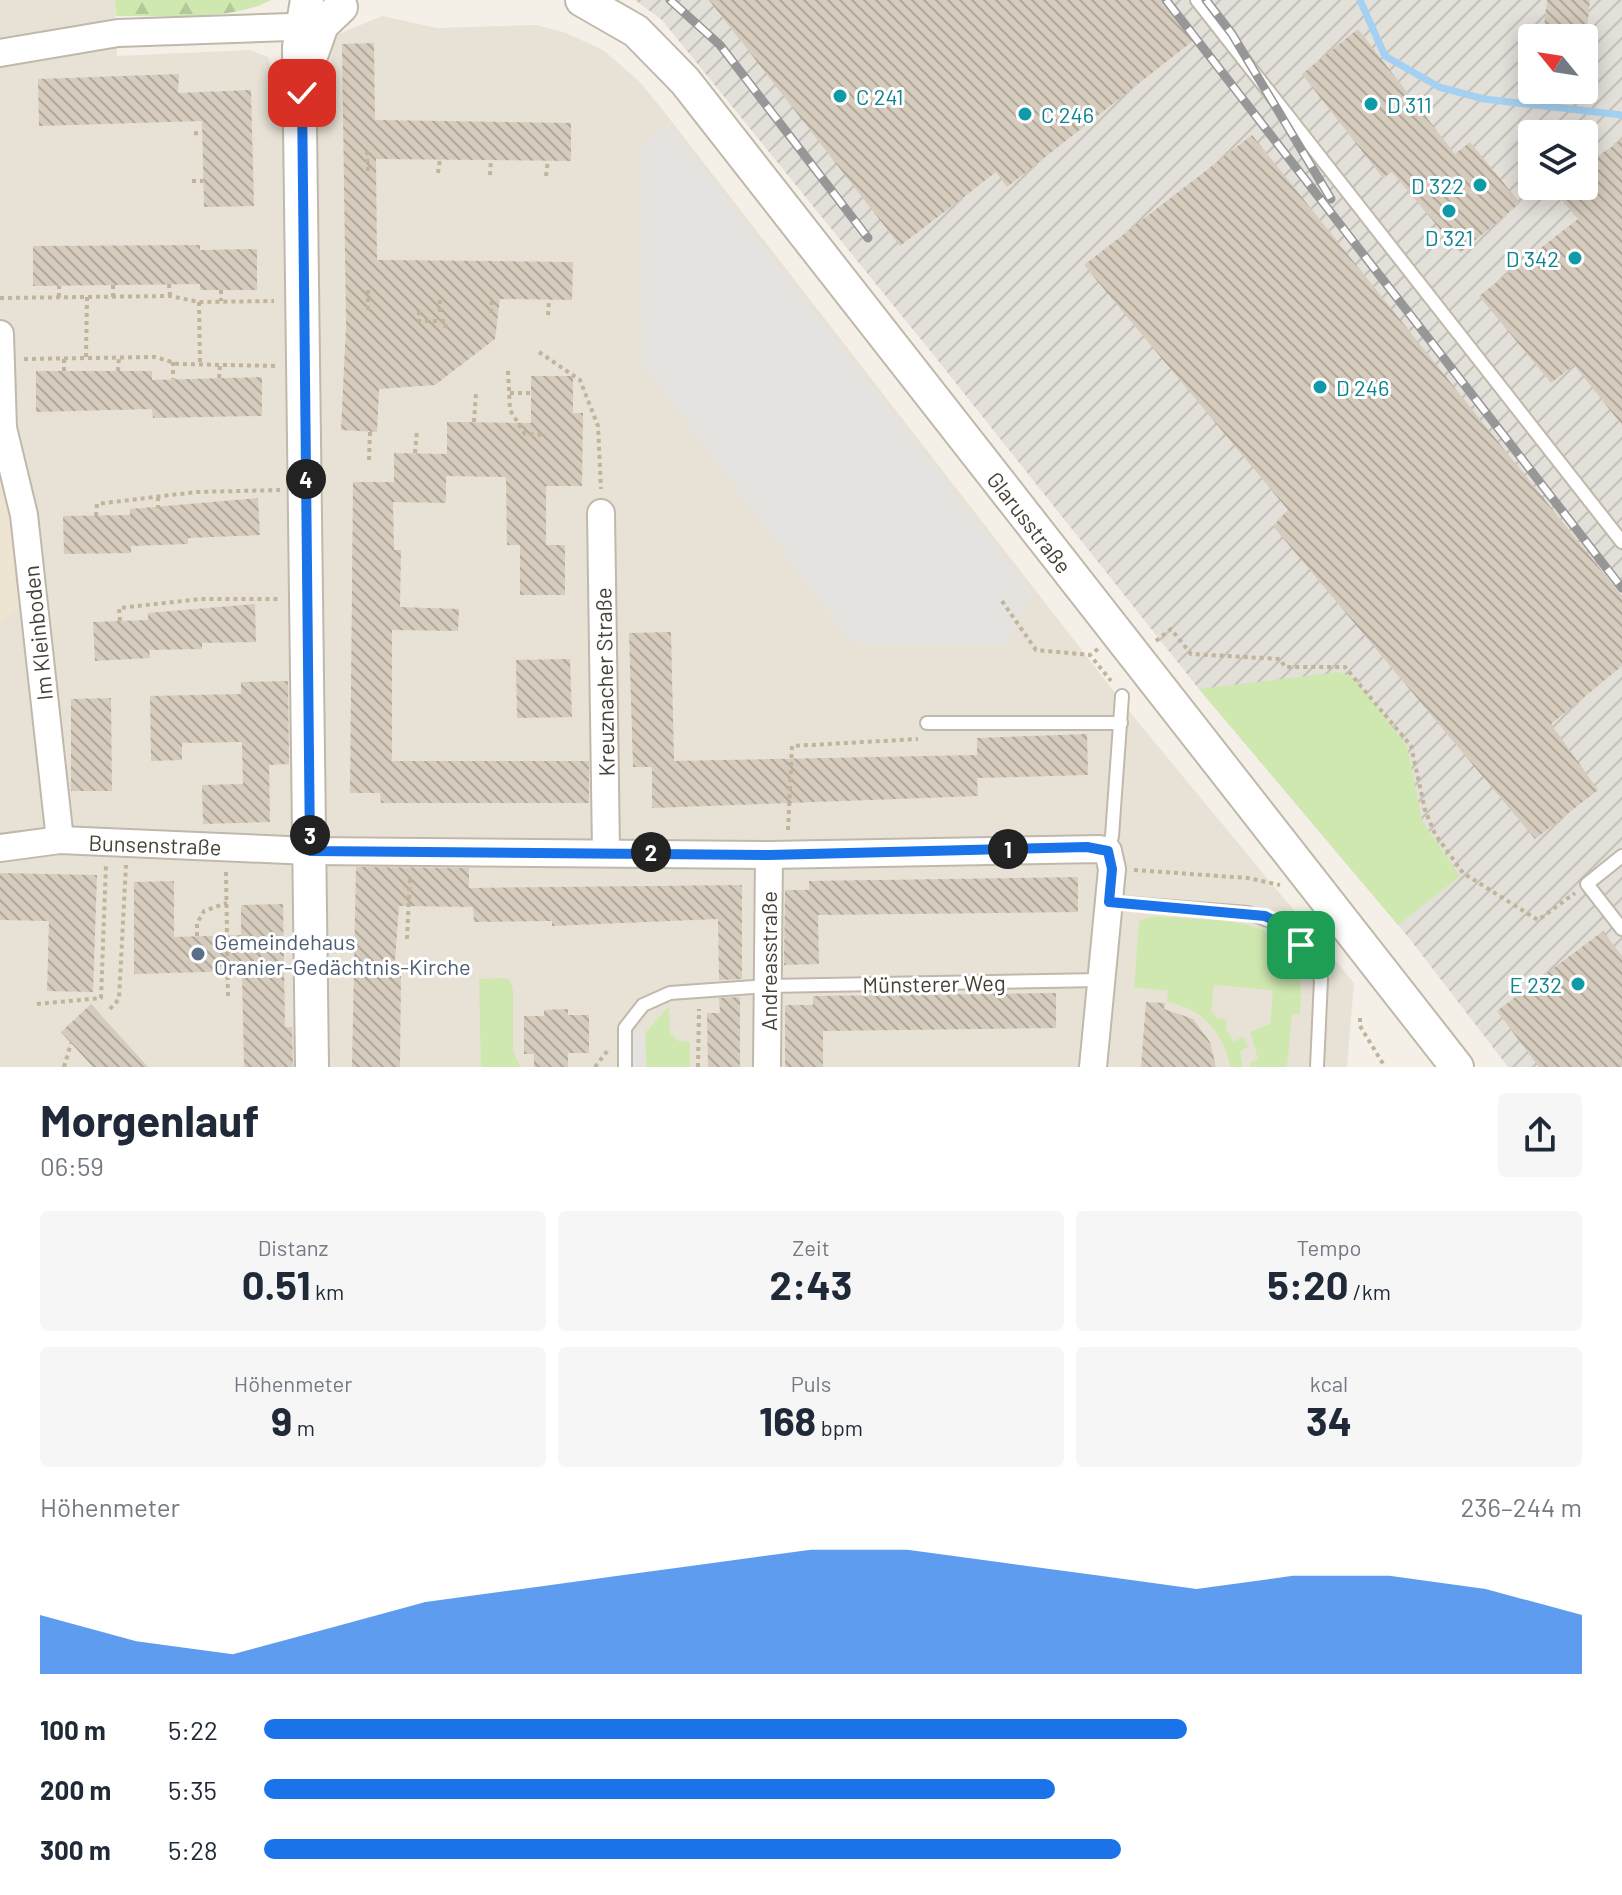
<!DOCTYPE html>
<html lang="de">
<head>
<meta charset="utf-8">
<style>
	body { margin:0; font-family:Barlow,sans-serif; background:#f6f6f7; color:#1f2937; height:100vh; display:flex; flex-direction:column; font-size:30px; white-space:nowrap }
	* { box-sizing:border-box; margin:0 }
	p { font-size:26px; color:#747a83 }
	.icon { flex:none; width:44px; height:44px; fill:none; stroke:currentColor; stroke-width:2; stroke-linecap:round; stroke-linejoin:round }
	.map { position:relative; height:1067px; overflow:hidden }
	.panel { display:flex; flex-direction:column; background:#fff; flex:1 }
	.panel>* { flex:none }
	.needle { width:52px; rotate:300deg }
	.controls { position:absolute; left:1518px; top:24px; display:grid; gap:16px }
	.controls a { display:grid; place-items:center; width:80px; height:80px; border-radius:8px; background:#fff; box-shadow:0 4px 20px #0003; font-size:40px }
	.pin { position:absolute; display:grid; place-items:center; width:68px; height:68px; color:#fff; margin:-34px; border-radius:16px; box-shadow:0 4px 12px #0006 }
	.km { position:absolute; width:40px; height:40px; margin:-20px; border-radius:50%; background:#222; color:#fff; font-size:22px; line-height:40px; text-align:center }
	.round { display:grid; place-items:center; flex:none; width:84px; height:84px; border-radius:8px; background:#f6f6f7 }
	.headline { display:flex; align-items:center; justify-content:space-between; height:136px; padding:0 40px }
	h1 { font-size:44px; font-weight:700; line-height:60px }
	.stats { display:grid; grid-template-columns:repeat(3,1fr); gap:12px; height:136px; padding:8px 40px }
	.stats div { display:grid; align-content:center; border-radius:8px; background:#f6f6f7; text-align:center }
	.stats b { font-size:40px; font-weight:700 }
	.stats small { font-size:22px; font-weight:400 }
	.stats p { font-size:22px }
	.chart { height:224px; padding:16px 40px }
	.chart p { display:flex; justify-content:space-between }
	.chart svg { width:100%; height:144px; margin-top:8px; fill:#1a73e8; opacity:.7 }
	ul { padding:0 40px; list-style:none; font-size:26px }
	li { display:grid; grid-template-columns:128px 96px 1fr; align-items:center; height:60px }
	li i { height:20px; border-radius:10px; background:#1a73e8 }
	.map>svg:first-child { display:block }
</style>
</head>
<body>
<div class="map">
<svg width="1622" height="1067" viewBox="0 0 1622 1067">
	<defs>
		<pattern id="industrial-furrows" width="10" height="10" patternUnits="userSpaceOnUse" patternTransform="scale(2)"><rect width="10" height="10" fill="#e3dfd9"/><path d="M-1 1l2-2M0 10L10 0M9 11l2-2" fill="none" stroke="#c4c1bb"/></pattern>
		<pattern id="forest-firs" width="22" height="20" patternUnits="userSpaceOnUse" patternTransform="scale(2)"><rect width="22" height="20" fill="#cfe8b0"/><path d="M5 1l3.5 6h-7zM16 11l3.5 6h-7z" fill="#b3c898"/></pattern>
		<pattern id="building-back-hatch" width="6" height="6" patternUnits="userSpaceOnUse" patternTransform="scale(2)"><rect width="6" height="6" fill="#d6ccbd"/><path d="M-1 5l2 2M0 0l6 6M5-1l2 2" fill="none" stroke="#afa79a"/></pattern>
	</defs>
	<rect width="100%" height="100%" fill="#f4f0e8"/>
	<!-- residential -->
	<path fill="#e8e2d6" d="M0,0h115l2,56 133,-6 18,7 7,27 52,-3 6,-38 6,-9 43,-18 55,12 99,-3 30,8 37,17 35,30 24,29 471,607 221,267 -7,84h-1347z"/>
	<!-- industrial -->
	<path fill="url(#industrial-furrows)" fill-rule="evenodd" d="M635,0h987v1067h-114l-99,-129 -210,-249 -263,-331 -274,-338zM1532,38h52v52h-52zM1532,134h52v52h-52z"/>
	<!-- education -->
	<path fill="#ede5d2" d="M0,448l26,154 -26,22z"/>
	<!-- grass -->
	<g fill="#cfe8b0">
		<path d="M1339,672l15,6 53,68 15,75 38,55 -62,49 -199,-236z"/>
		<path d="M1154,916c76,7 156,-6 146,98h-8l-5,53h-36l-1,-5 8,-3 -8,-27 20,-8 3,-34 -59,-5 -3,26 7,8h8v10l8,13 9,-6 5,10 -8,6 3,15h-13c-6,-34 -28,-59 -63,-65l1,-11 -34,-4 5,-66z"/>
		<path d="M503,978l7,2 3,9v61l7,17h-39l-2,-88z"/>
		<path d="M669,1006l1,27 8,8 12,1v25h-44l-1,-34z"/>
	</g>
	<!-- forest -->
	<path fill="url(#forest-firs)" d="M115,0h156c-40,22 -110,15 -155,16z"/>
	<!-- parking -->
	<g fill="#e5e3e0">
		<path d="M669,124l363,468 -25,52 -155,-1 -210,-281 -2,-213z"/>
		<path d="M625,1033h20l1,34h-21z"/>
	</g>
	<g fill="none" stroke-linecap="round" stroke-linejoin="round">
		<!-- stream -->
		<path stroke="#a4d1f1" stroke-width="7" d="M1360,0l25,56 54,31 45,12 138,16"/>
	</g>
	<!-- building -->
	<g fill="url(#building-back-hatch)">
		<path d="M709,0h453l32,40 -187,147 -11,-15 -96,74z"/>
		<path d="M1547,0h43l-4,38 -43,-1z"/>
		<path d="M1358,29l97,125 15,-12 50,61 -60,50 -68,-81 -9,6 -81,-104z"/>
		<path d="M374,43l1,77 196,3v38l-195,-2 1,101 196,2 -1,38 -72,-1 -5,40 -60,46 -56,4 -2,43 -36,-2 5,-104 -4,-282z"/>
		<path d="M179,74l-1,19 73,-3 3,116 -50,1 -2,-86 -163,5 -1,-47z"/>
		<path d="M1252,135l370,461v70l-71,58 47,66 -63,49 -262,-313 15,-16 -204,-245z"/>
		<path d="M1622,140v285l-48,-60 -23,18 -72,-87 99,-77 -29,-33h35v-21z"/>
		<path d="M200,245v5l57,-1v41h-57v-6l-167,2v-40z"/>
		<path d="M36,371h116v9l110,-3v39l-109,2 -1,-9 -116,3z"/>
		<path d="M531,376h42v37h10l-1,73h-36v59h19v50h-45v-50h-13l-1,-68 -60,-1v27l-53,-1 1,48h7l-1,57 59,2 -1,22 -66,-1v131h197v42h-208l-1,-10h-30l3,-311h41v-29l53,1v-32l84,1z"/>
		<path d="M258,498l2,37 -72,3v6l-57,2v7l-67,1 -1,-38 67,-1v-6z"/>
		<path d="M255,604l1,38 -54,1v6l-53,1 1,8 -55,3 -2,-39 55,-2v-7z"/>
		<path d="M671,632l3,129 303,-6v-17l110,-4 1,41 -111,3 1,18 -326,12v-41h-19l-4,-134z"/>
		<path d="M570,659l2,58 -55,1 -1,-58z"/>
		<path d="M288,681l1,83 -20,1 1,57 -67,2 -1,-39 41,-1 -1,-42 -60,1v17l-31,1 -1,-65 91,-2v-12z"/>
		<path d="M111,698l1,93h-41v-92z"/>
		<path d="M356,867l113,1v20l273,-3v94l-23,1 -1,-61 -166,7v-5l-78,1 -1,-15 -74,-1 -5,68h7l-1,93h-48z"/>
		<path d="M0,873l97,2 -4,117 -46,-1 2,-70 -49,-1z"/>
		<path d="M1078,877v35l-260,3 1,49 -35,1 1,-75h24v-9z"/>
		<path d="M174,881v56l67,-2v-30l42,-1 2,123h7l1,40h-49l-2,-96 -108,3v-92z"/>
		<path d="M1603,931l19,25v111h-83l-42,-56z"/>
		<path d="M1056,993v35l-233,3v36h-38v-62h28v-9z"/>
		<path d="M740,997v70h-32l-1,-54h13l-1,-15z"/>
		<path d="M1146,1002l19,1 -1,6 29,10 17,23 6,25h-75z"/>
		<path d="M91,1004l57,63h-55l-32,-35z"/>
		<path d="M568,1009v6h21v38h-21v14h-34v-13h-10v-38h20v-6z"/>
	</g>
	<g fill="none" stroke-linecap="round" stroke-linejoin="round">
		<!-- service casing -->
		<g stroke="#c0b8aa" stroke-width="16">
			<g id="service">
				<path d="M1197,0l425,542"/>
				<path d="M927,723h194"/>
				<path d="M1108,851l4,-15 10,-140"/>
				<path d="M1622,856l-35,28 35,45"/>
				<path d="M1109,902l139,11 39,14 23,30 11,22 -4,88"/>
				<path d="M1301,945l36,-27"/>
				<path d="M625,1067v-39l18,-23 27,-12 98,-7 333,-6"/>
			</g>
		</g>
		<!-- minor casing -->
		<g stroke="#c0b8aa" stroke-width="30">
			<g id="minor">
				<path d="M0,53l118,-20 201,-7"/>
				<path d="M0,334l3,94 21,87 36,325"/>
				<path d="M601,513l5,338"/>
				<path d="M0,848l60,-8 250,11 459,4 331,-6 8,2 4,18 -19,198"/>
				<path d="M767,1067l2,-212"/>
			</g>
		</g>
		<!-- tertiary casing -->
		<g stroke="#c0b8aa" stroke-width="36">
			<g id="tertiary">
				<path d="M307,0l-8,47 13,1020"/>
				<path d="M582,0l54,31 49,50 772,986"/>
				<path d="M310,59l12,-34 19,-18"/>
			</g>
		</g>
		<!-- path -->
		<g stroke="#c2b49b" stroke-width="4" stroke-dasharray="4 4" stroke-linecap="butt">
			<path d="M194,133l8,1"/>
			<path d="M367,151l1,21"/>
			<path d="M438,173l2,-14"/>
			<path d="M490,175l1,-16"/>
			<path d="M546,176l2,-16"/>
			<path d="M192,181h11"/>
			<path d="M169,284l1,12"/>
			<path d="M113,285v12"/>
			<path d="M221,290v11"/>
			<path d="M59,297v-11"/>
			<path d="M0,298l170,-2 29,6 75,-1"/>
			<path d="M199,302l1,62"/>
			<path d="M368,310v-20"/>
			<path d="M419,311v10h27l-1,9"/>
			<path d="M440,312v-14"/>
			<path d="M491,313l1,-14"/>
			<path d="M548,315l1,-15"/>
			<path d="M539,352l41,28 18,46 3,63"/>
			<path d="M86,357l1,-60"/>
			<path d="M24,359l131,-2 23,7 100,2"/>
			<path d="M173,362v17"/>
			<path d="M64,371v-13"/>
			<path d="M118,371l1,-14"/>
			<path d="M508,371l2,39 15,24 21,1"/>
			<path d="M219,378l1,-13"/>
			<path d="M510,393h21"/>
			<path d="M474,422l2,-29"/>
			<path d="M415,453l2,-23"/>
			<path d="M369,460l1,-29"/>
			<path d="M158,497v11"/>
			<path d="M96,516l1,-12 99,-12 84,-2"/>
			<path d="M1002,601l34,49 54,5"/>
			<path d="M120,621l-1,-13 82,-9h80"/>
			<path d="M1156,641l15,-12 20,25 89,5 5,8h60l66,79 14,64 10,24 28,39 75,47 37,-27"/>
			<path d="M1098,649l-8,6 21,26"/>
			<path d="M788,830l4,-84 126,-7"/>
			<path d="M1134,870l114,8 32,7"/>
			<path d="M226,872l2,126"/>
			<path d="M197,936v-13l7,-12 23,-8"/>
			<path d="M407,939l3,-62"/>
			<path d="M37,1004l64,-6 5,-134"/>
			<path d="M110,1009l9,-10 7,-134"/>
			<path d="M1360,1018v8l25,41"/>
			<path d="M64,1067l7,-24"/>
			<path d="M595,1067l13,-17"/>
			<path d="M698,1067l1,-58"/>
		</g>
		<!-- service -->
		<use href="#service" stroke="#fff" stroke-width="12"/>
		<!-- minor -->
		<use href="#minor" stroke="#fff" stroke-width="26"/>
		<!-- tertiary -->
		<use href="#tertiary" stroke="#fff" stroke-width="32"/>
		<!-- rail casing -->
		<g stroke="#979797" stroke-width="9">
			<g id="rail">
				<path d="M670,0l50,45 148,193"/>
				<path d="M1166,0l456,588"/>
				<path d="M1206,0l26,34 99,165"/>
			</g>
		</g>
		<!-- rail -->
		<use href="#rail" stroke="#fff" stroke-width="6" stroke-dasharray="18" stroke-linecap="butt"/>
	</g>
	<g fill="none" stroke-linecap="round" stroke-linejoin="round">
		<!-- route casing -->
		<g stroke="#fff" stroke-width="16">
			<path id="route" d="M302,93l8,758 459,4 318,-8 21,4 4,18 -3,33 156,14 22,11 14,18"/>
		</g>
		<!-- route -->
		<use href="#route" stroke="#1a73e8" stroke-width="10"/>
	</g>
	<!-- markers -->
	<g fill="#0f9aa8" stroke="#fff" stroke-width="3">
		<circle cx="840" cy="96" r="8"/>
		<circle cx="1371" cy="104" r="8"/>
		<circle cx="1025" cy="114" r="8"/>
		<circle cx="1480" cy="185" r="8"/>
		<circle cx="1449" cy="211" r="8"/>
		<circle cx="1575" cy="258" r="8"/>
		<circle cx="1320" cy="387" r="8"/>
		<circle cx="1578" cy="984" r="8"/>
	</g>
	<circle fill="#5c6f8a" stroke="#fff" stroke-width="3" cx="198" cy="954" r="8"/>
	<g text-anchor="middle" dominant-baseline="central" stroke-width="6" stroke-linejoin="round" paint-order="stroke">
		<!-- culture labels -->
		<g font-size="22" fill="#0d838f" stroke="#fff" text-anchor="start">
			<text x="856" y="96">C 241</text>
			<text x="1387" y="104">D 311</text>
			<text x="1041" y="114">C 246</text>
			<text x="1464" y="185" text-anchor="end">D 322</text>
			<text x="1449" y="237" text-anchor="middle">D 321</text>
			<text x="1559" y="258" text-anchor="end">D 342</text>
			<text x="1336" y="387">D 246</text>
			<text x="1562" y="984" text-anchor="end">E 232</text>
		</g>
		<!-- street labels -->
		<g font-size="22" fill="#474136" stroke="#fff">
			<text transform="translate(1030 522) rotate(52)">Glarusstraße</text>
			<text transform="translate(37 633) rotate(-96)">Im Kleinboden</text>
			<text transform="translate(604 682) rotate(-91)">Kreuznacher Straße</text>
			<text transform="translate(155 844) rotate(2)">Bunsenstraße</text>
			<text transform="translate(768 961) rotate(-90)">Andreasstraße</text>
			<text transform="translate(934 983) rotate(-1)">Münsterer Weg</text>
		</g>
		<!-- service labels -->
		<g font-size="22" fill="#4e5e75" stroke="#fff" text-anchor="start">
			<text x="214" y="941">Gemeindehaus<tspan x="214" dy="25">Oranier-Gedächtnis-Kirche</tspan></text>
		</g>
	</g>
</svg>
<div class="controls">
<a><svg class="needle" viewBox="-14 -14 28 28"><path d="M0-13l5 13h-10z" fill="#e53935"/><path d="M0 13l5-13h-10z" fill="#747a83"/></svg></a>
<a><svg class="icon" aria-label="layers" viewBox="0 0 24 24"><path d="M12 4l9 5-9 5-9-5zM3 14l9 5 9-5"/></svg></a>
</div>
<div class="pin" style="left:1301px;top:945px;background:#1e9e55"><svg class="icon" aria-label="arrive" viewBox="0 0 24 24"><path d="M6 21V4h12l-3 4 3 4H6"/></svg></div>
<div class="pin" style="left:302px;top:93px;background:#d93025"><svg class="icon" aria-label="check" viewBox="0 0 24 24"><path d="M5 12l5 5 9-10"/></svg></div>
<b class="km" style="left:1008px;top:849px">1</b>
<b class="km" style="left:651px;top:852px">2</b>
<b class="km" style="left:310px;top:835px">3</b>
<b class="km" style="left:306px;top:479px">4</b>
</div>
<section class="panel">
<div class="headline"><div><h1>Morgenlauf</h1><p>06:59</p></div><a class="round"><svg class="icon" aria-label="share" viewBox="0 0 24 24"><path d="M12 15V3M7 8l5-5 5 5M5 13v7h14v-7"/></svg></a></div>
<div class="stats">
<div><p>Distanz</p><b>0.51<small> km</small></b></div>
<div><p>Zeit</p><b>2:43</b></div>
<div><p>Tempo</p><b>5:20<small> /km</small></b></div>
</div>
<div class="stats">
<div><p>Höhenmeter</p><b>9<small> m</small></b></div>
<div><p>Puls</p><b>168<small> bpm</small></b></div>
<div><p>kcal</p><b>34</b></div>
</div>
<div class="chart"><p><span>Höhenmeter</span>236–244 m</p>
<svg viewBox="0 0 160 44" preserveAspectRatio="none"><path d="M0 44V26L10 34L20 38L30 30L40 22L50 18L60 14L70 10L80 6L90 6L100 10L110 14L120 18L130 14L140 14L150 18L160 26V44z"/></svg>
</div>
<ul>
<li><b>100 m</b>5:22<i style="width:70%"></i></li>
<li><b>200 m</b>5:35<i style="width:60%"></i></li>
<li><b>300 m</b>5:28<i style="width:65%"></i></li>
</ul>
</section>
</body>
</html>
